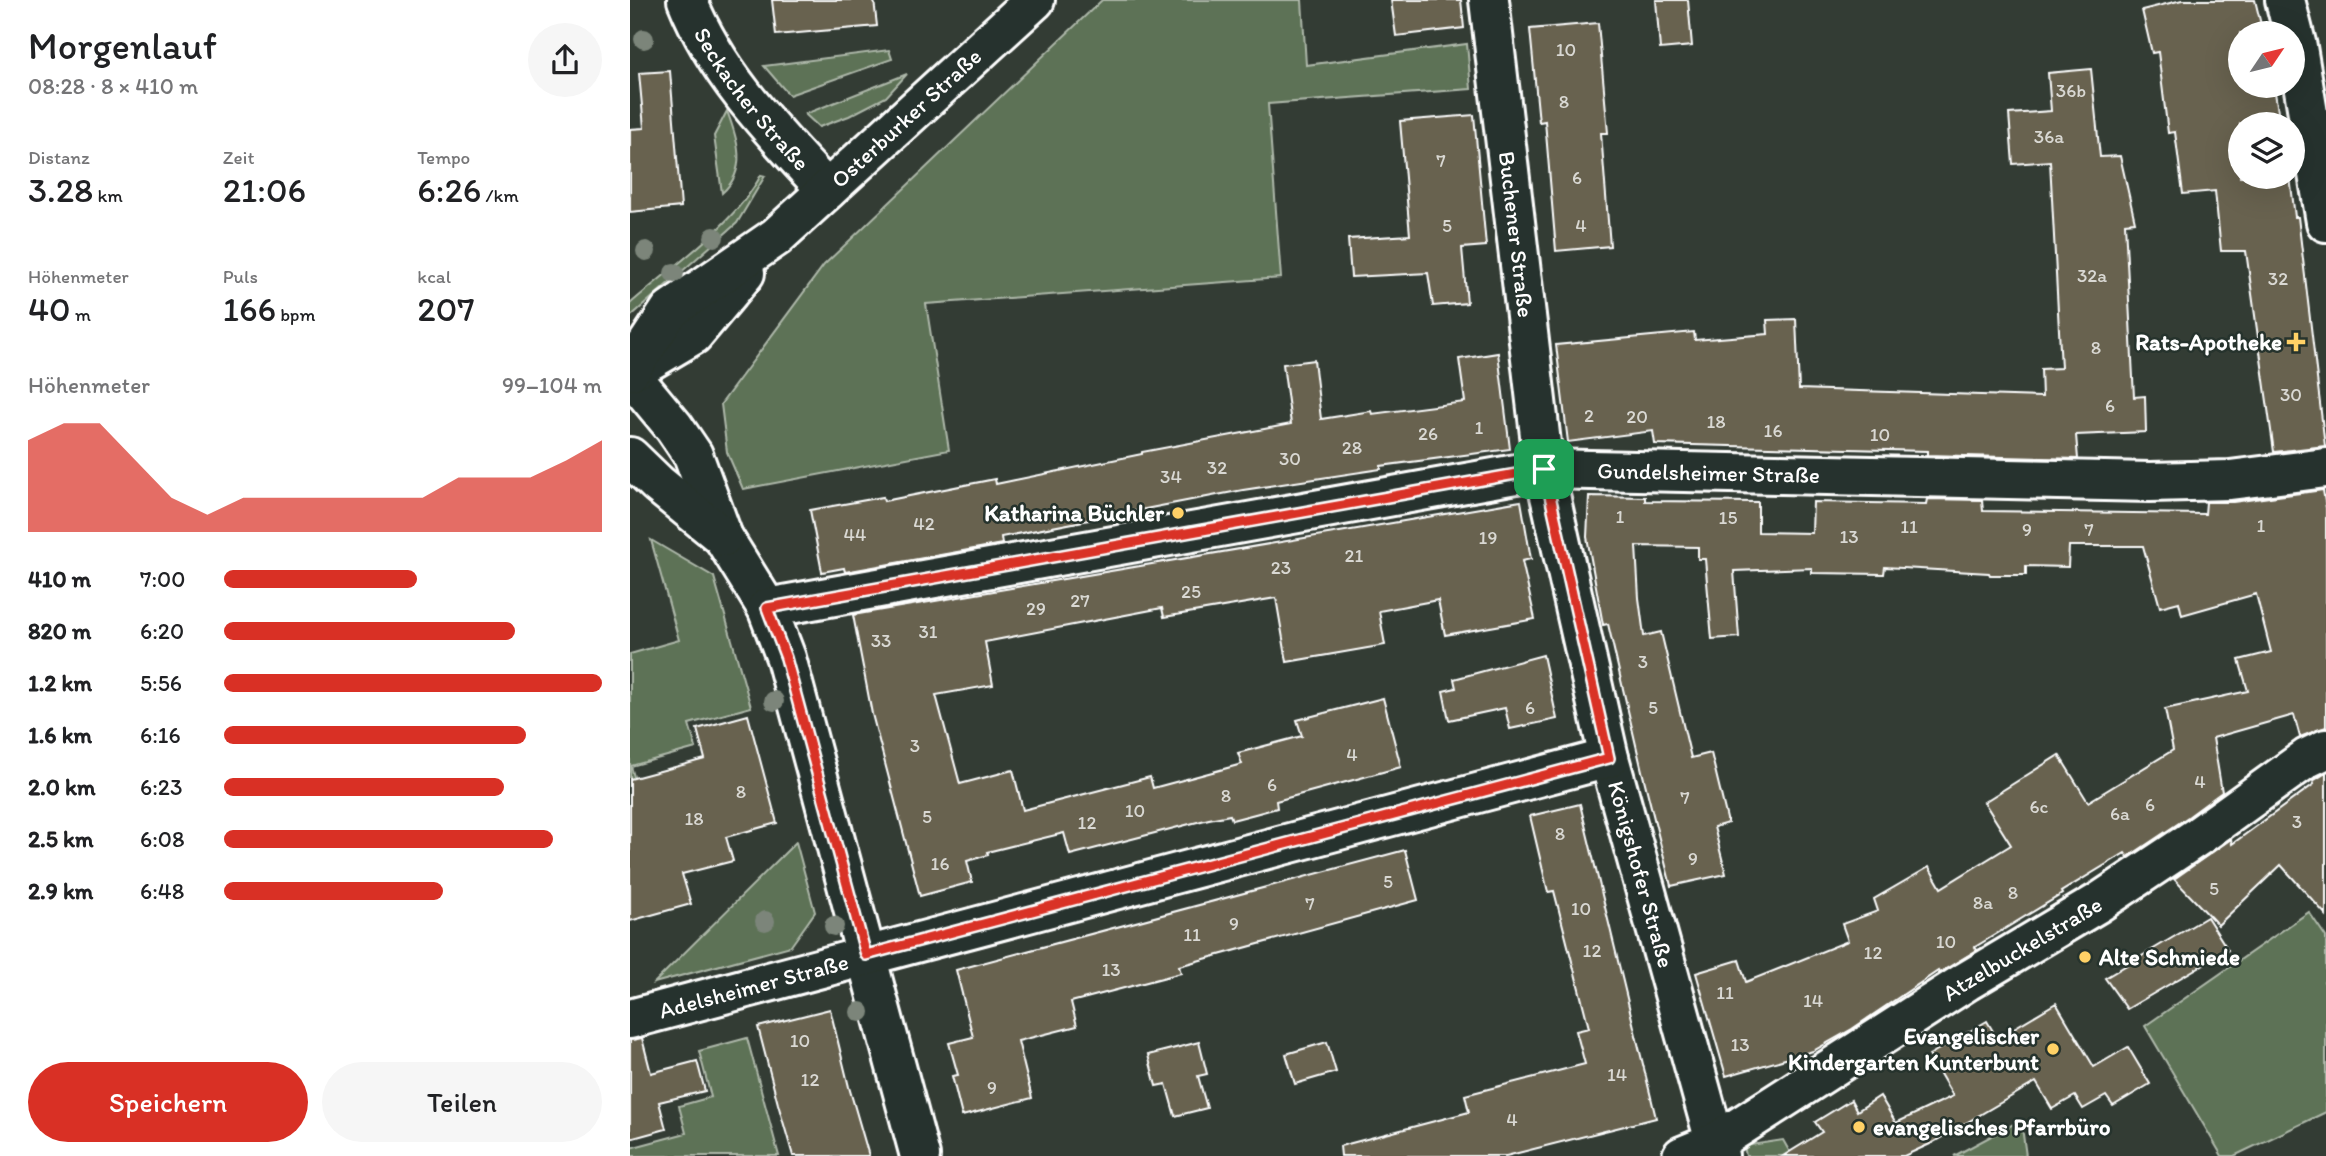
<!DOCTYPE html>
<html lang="de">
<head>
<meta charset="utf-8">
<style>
	body { margin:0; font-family:Itim,sans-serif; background:#f6f6f6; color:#202124; height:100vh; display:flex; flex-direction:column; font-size:26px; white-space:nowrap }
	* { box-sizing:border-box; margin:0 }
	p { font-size:23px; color:#757577 }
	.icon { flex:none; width:38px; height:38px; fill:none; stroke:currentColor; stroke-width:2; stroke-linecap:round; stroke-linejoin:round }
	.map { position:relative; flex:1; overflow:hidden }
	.details { display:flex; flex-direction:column; background:#fff; width:630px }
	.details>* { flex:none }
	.needle { width:46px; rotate:55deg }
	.fabs { position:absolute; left:1598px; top:21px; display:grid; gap:14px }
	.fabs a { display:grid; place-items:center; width:77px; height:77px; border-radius:50%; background:#fff; box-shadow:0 7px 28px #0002; font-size:35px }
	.pin { position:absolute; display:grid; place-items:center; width:60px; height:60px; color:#fff; margin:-30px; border-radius:14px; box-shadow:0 4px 10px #0006 }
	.round { display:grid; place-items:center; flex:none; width:74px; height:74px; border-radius:37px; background:#f6f6f6 }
	.head { display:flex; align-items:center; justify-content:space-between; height:119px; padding:0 28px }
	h1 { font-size:38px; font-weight:600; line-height:52px }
	.metrics { display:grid; grid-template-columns:repeat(3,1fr); gap:10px; height:119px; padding:7px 28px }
	.metrics div { display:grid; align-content:center }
	.metrics b { font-size:35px; font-weight:600 }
	.metrics small { font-size:19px; font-weight:400 }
	.metrics p { font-size:19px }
	.chart { height:196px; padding:14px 28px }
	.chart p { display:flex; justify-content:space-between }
	.chart svg { width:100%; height:126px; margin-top:7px; fill:#d93025; opacity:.7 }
	.primary-button { display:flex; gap:14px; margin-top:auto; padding:14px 28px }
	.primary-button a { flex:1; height:80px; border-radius:42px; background:#d93025; color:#fff; font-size:28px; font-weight:600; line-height:80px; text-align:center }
	.primary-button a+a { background:#f6f6f6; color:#202124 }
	ul { padding:0 28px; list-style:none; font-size:23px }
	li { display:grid; grid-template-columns:112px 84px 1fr; align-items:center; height:52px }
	li i { height:18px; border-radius:9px; background:#d93025 }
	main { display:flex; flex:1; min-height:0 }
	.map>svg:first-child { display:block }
</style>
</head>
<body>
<main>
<section class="details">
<div class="head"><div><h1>Morgenlauf</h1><p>08:28 · 8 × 410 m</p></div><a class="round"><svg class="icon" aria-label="share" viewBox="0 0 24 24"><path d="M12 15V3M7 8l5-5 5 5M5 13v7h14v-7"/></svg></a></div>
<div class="metrics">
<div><p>Distanz</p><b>3.28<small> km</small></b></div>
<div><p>Zeit</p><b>21:06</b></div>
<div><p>Tempo</p><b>6:26<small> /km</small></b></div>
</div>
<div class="metrics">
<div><p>Höhenmeter</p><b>40<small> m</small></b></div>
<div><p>Puls</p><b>166<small> bpm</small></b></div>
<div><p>kcal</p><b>207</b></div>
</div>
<div class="chart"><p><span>Höhenmeter</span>99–104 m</p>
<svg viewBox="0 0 160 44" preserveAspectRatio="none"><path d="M0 44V12L10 6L20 6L30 19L40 32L50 38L60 32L70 32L80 32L90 32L100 32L110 32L120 25L130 25L140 25L150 19L160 12V44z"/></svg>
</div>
<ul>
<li><b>410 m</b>7:00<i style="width:51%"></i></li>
<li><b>820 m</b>6:20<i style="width:77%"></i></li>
<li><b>1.2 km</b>5:56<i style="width:100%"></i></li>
<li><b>1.6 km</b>6:16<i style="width:80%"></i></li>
<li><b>2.0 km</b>6:23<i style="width:74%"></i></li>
<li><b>2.5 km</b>6:08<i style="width:87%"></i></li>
<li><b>2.9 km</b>6:48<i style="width:58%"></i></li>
</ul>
<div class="primary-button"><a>Speichern</a><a>Teilen</a></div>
</section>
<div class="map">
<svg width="1696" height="1156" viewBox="0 0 1696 1156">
	<rect width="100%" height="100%" fill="#333c34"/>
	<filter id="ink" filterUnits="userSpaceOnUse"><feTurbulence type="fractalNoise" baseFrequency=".0143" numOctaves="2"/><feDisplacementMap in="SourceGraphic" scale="14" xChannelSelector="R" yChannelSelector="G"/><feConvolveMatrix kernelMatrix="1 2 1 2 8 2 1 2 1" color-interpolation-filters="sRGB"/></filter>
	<g filter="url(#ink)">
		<!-- green -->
		<g fill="#5d7256" stroke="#aeb8aa" stroke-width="2">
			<path d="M472,0h200l4,65 161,-21 4,45 -203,15 13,174 -355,26 23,146 -206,39 -16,-37 -6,-48 103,-139z"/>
			<path d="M259,50l3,9 -103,36 -25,-29z"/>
			<path d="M277,74l-21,23 -37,19 -30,11 -14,-13z"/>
			<path d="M97,111c11,29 21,59 -5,82l-8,-57z"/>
			<path d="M131,175l4,1 -28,47 -107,94v-13c42,-37 106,-81 131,-129z"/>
			<path d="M21,540l63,37 37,130 -62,17 7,24 -65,18 8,29 -9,2v-143l49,-14z"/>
			<path d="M166,842l19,70 -24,34 -137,37z"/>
			<path d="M1679,912l17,25v43l-2,2 2,3v127l-92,44h-12l-77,-130z"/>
			<path d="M117,1038l32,118h-149v-8l56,-15 -7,-27 32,-9 -12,-46z"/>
			<path d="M1391,1120l5,36h-72z"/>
			<path d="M1153,1140l9,16h-46l-2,-10z"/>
		</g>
		<!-- building -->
		<g fill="#676250" stroke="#fff" stroke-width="2">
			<path d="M142,0h102l3,26 -101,9z"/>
			<path d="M761,0h70l3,28 -68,8z"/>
			<path d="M1026,0h32l4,46 -32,3z"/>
			<path d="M1552,0h73l8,33h-23v53h34l6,38h-40v53h50l5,40h3l27,229 -51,6 -28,-201h-25l-6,-60 -32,3 -8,-62 -7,1 -10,-81 -6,1 -10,-43z"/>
			<path d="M968,23l10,110h-7l9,113 -54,5 -11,-130 -6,1 -9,-93z"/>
			<path d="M1461,69l9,88 20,-1 15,66 -10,1 9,174 11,-1 1,36 -70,3 2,24 -151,-4v-4l-272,-7 -2,-13 -85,11 -12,-97 138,-13 1,8 73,-6 -1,-14 29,-1 3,70 243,8 -1,-28 20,-1 -11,-207 -37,3 -4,-50 42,-3 -3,-38z"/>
			<path d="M40,71l11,136 -51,5v-83l14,-1 -5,-55z"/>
			<path d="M844,115l12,131 -24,2 5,55 -34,3 -5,-33 -77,4 -3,-38 62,-4 -10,-114z"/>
			<path d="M868,353l12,96 -129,17v3l-138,21 -242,47 1,7 -157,28 -1,-4 -22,4 -12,-62 73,-13 1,4 111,-22 1,5 146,-30v-2l149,-28 -8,-60 31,-4 7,59 50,-8 1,3 93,-12 -6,-43z"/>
			<path d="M1693,490l3,18v219l-26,10 -6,-22 -81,23 9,54 -34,25 -60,40 -3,-4 -64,39 1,2 -87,53 2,3 -38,23 -1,-2 -86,58 -39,22 -87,25 -30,-103 43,-13 7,22 102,-41 -6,-17 36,-13 -4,-12 55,-32 12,21 70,-43 -27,-43 75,-47 29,47 85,-52 -8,-41 83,-18 -9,-31 32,-8 -15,-58 -74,21 -3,-13 -19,5 -17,-61h-74l-1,21 -42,-1v9h-36l-1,-2 -104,-6 -1,7 -72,-1v-5l-78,3 5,66 -27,2 -7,-80h-7v-12l-62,-1 3,52 5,38 17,-4 30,126 20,-5 17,70 -14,4 12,47 -55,12 -29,-115 -34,-147 -5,1 -16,-88 2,-41 56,1v4l113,1v30l54,1 1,-31 113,2 1,-5 55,1 1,11 222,3 1,-12h27z"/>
			<path d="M891,501l10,58 -9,2 13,58 -90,16 -7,-35 -59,11 6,34 -98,17 -11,-64 -112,19 -2,-9 -177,34 8,43 -57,10 24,89 53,-14 10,40 127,-33 3,11 89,-24 -4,-11 64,-17 -5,-16 86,-22 18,69 -125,34 1,7 -22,6 -23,6 -2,-5 -21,4 -139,36 -6,-22 -77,19 1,3 -21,6 5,21 -52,14 -48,-182 -19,-99z"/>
			<path d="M913,655l14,64 -47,10 -5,-21 -56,12 -6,-29 13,-3 -2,-9z"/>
			<path d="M118,715l29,108 -51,14 7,24 -51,13 9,30 -61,17v-142l75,-20 -8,-30z"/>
			<path d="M1696,773v142l-45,-50 -63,60 -44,-46 57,-40 1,5 82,-60 -1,-3z"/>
			<path d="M950,804l76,314 -150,38h-165l-1,-10 129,-34 -4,-17 120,-31 -9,-33 13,-3 -35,-137 -6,1 -18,-76z"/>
			<path d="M775,850l13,50 -239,66 2,7 -110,29 6,24 -59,15 14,57 -70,18 -10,-40 6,-1 -9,-32 24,-6 -17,-67z"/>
			<path d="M1577,917l21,33 -101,59 -22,-31z"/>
			<path d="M1426,1003l38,64 34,-20 22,37 -37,22 -7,-10 -23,13 -8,-13 -23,13 -16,-27 -106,62 -26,12h-121l39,-24 -7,-10 36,-22 6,11 23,-15 16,27 57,-27 -24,-41 58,-34 10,17z"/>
			<path d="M200,1009l19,78 20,69h-76l-15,-52 -20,-77z"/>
			<path d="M12,1038l9,35 46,-12 8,30 -46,11 7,27 -36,10v-99z"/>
			<path d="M569,1042l8,32 -9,2 9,32 -32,8 -9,-32 -10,2 -8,-31z"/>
			<path d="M697,1042l9,30 -41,12 -9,-30z"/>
		</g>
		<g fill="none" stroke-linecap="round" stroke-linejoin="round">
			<!-- minor casing -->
			<g stroke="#fff" stroke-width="44">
				<g id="minor">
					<path id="s1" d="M57,0c30,75 86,132 140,190"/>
					<path id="s2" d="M859,0l55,469 65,289 110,398"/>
					<path d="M0,374l44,53 19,28 30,82 44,71 19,50 134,498"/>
					<path d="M0,457l28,27 65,53"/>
					<path id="s3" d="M137,608l777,-139 606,13 80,-2 96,-12"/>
					<path id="s4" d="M0,1019l979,-261"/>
					<path id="s5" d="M1052,1156l34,-14 251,-161 131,-78 102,-68 107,-77 19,-9"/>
				</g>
			</g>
			<!-- tertiary casing -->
			<g stroke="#fff" stroke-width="44">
				<g id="tertiary">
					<path d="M1655,0l12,47 29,175"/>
					<path d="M7,368l56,-33 52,-62"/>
					<path id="s6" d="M0,371l40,-61 106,-73 259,-237"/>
				</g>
			</g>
			<!-- minor -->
			<use href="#minor" stroke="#26332d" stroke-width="38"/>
			<!-- tertiary -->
			<use href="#tertiary" stroke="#26332d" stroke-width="38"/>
		</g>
		<!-- trees -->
		<g fill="#7b857a">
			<circle cx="14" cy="39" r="10"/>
			<circle cx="84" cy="237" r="10"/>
			<circle cx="16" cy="251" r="10"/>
			<circle cx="44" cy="273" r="10"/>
			<circle cx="144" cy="701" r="10"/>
			<circle cx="135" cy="921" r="10"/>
			<circle cx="204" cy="926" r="10"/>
			<circle cx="230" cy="1012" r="10"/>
		</g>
	</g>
	<g fill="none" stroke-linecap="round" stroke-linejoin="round" filter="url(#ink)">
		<!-- route casing -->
		<g stroke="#fff" stroke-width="14">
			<path id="route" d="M914,469l65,289 -743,197 -80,-297 -19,-50z"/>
		</g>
		<!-- route -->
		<use href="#route" stroke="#d93025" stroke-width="9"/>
	</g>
	<!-- markers -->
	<g fill="#ffd166" stroke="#26332d" stroke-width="2.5">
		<path d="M1662.5 331.5h7v7h7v7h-7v7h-7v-7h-7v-7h7z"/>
		<circle cx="548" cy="513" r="7"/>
		<circle cx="1455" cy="957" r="7"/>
		<circle cx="1423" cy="1049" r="7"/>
		<circle cx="1229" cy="1127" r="7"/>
	</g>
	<g text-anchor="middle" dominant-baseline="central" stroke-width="5" stroke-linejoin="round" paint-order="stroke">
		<!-- number labels -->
		<g font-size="19" fill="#d9d8d3">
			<text x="936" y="49">10</text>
			<text x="1441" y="90">36b</text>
			<text x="934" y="101">8</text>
			<text x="1419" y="136">36a</text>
			<text x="811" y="160">7</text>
			<text x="947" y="177">6</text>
			<text x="817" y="225">5</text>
			<text x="951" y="225">4</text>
			<text x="1462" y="275">32a</text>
			<text x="1648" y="278">32</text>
			<text x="1466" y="347">8</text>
			<text x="1661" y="394">30</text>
			<text x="1480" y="405">6</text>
			<text x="959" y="415">2</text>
			<text x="1007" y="416">20</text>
			<text x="1086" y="421">18</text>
			<text x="849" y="427">1</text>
			<text x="1143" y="430">16</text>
			<text x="798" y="433">26</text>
			<text x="1250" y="434">10</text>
			<text x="722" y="447">28</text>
			<text x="660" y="458">30</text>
			<text x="587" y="467">32</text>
			<text x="541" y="476">34</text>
			<text x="990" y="516">1</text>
			<text x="1098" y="517">15</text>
			<text x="294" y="523">42</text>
			<text x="1631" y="525">1</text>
			<text x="1279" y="526">11</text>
			<text x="1397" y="529">9</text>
			<text x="1459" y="529">7</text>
			<text x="225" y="534">44</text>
			<text x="1219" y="536">13</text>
			<text x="858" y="537">19</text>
			<text x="724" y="555">21</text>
			<text x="651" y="567">23</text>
			<text x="561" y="591">25</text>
			<text x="450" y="600">27</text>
			<text x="406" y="608">29</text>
			<text x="298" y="631">31</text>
			<text x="251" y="640">33</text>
			<text x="1013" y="661">3</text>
			<text x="900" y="707">6</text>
			<text x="1023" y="707">5</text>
			<text x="285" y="745">3</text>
			<text x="722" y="754">4</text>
			<text x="1570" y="781">4</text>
			<text x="642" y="784">6</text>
			<text x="111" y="791">8</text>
			<text x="596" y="795">8</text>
			<text x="1055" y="797">7</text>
			<text x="1520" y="804">6</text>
			<text x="1409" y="806">6c</text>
			<text x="505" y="810">10</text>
			<text x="1490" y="813">6a</text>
			<text x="297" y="816">5</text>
			<text x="64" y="818">18</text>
			<text x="1667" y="821">3</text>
			<text x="457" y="822">12</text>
			<text x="930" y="833">8</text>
			<text x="1063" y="858">9</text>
			<text x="310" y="863">16</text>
			<text x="758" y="881">5</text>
			<text x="1584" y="888">5</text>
			<text x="1383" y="892">8</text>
			<text x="1353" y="902">8a</text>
			<text x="680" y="903">7</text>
			<text x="951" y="908">10</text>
			<text x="604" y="923">9</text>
			<text x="562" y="934">11</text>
			<text x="1316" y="941">10</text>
			<text x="962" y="950">12</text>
			<text x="1243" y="952">12</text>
			<text x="481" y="969">13</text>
			<text x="1095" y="992">11</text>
			<text x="1183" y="1000">14</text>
			<text x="170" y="1040">10</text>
			<text x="1110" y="1044">13</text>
			<text x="987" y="1074">14</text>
			<text x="180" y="1079">12</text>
			<text x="362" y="1087">9</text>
			<text x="882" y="1119">4</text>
		</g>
		<!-- street labels -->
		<g font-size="23" fill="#fff" stroke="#26332d">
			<text stroke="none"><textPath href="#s1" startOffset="119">Seckacher Straße</textPath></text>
			<text stroke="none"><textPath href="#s6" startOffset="378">Osterburker Straße</textPath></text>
			<text stroke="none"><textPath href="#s2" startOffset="236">Buchener Straße</textPath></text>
			<text stroke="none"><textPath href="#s3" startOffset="954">Gundelsheimer Straße</textPath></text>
			<text stroke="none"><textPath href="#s2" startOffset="889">Königshofer Straße</textPath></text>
			<text stroke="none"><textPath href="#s5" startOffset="399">Atzelbuckelstraße</textPath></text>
			<text stroke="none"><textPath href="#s4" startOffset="128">Adelsheimer Straße</textPath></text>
		</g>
		<!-- poi labels -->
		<g font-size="23" font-weight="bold" fill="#fff" stroke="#26332d" text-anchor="end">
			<text x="1652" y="342">Rats-Apotheke</text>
			<text x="534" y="513">Katharina Büchler</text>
			<text x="1469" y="957" text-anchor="start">Alte Schmiede</text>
			<text x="1409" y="1036">Evangelischer<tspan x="1409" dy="26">Kindergarten Kunterbunt</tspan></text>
			<text x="1243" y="1127" text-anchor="start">evangelisches Pfarrbüro</text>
		</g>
	</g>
</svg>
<div class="fabs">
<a><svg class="needle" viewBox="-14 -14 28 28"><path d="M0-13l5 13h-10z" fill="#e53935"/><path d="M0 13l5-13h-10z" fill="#757577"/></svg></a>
<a><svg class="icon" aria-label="layers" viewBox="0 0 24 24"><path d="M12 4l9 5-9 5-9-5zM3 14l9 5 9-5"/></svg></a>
</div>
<div class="pin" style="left:914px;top:469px;background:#1e9e55"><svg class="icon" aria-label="arrive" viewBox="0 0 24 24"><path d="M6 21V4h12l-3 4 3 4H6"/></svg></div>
</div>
</main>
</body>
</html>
